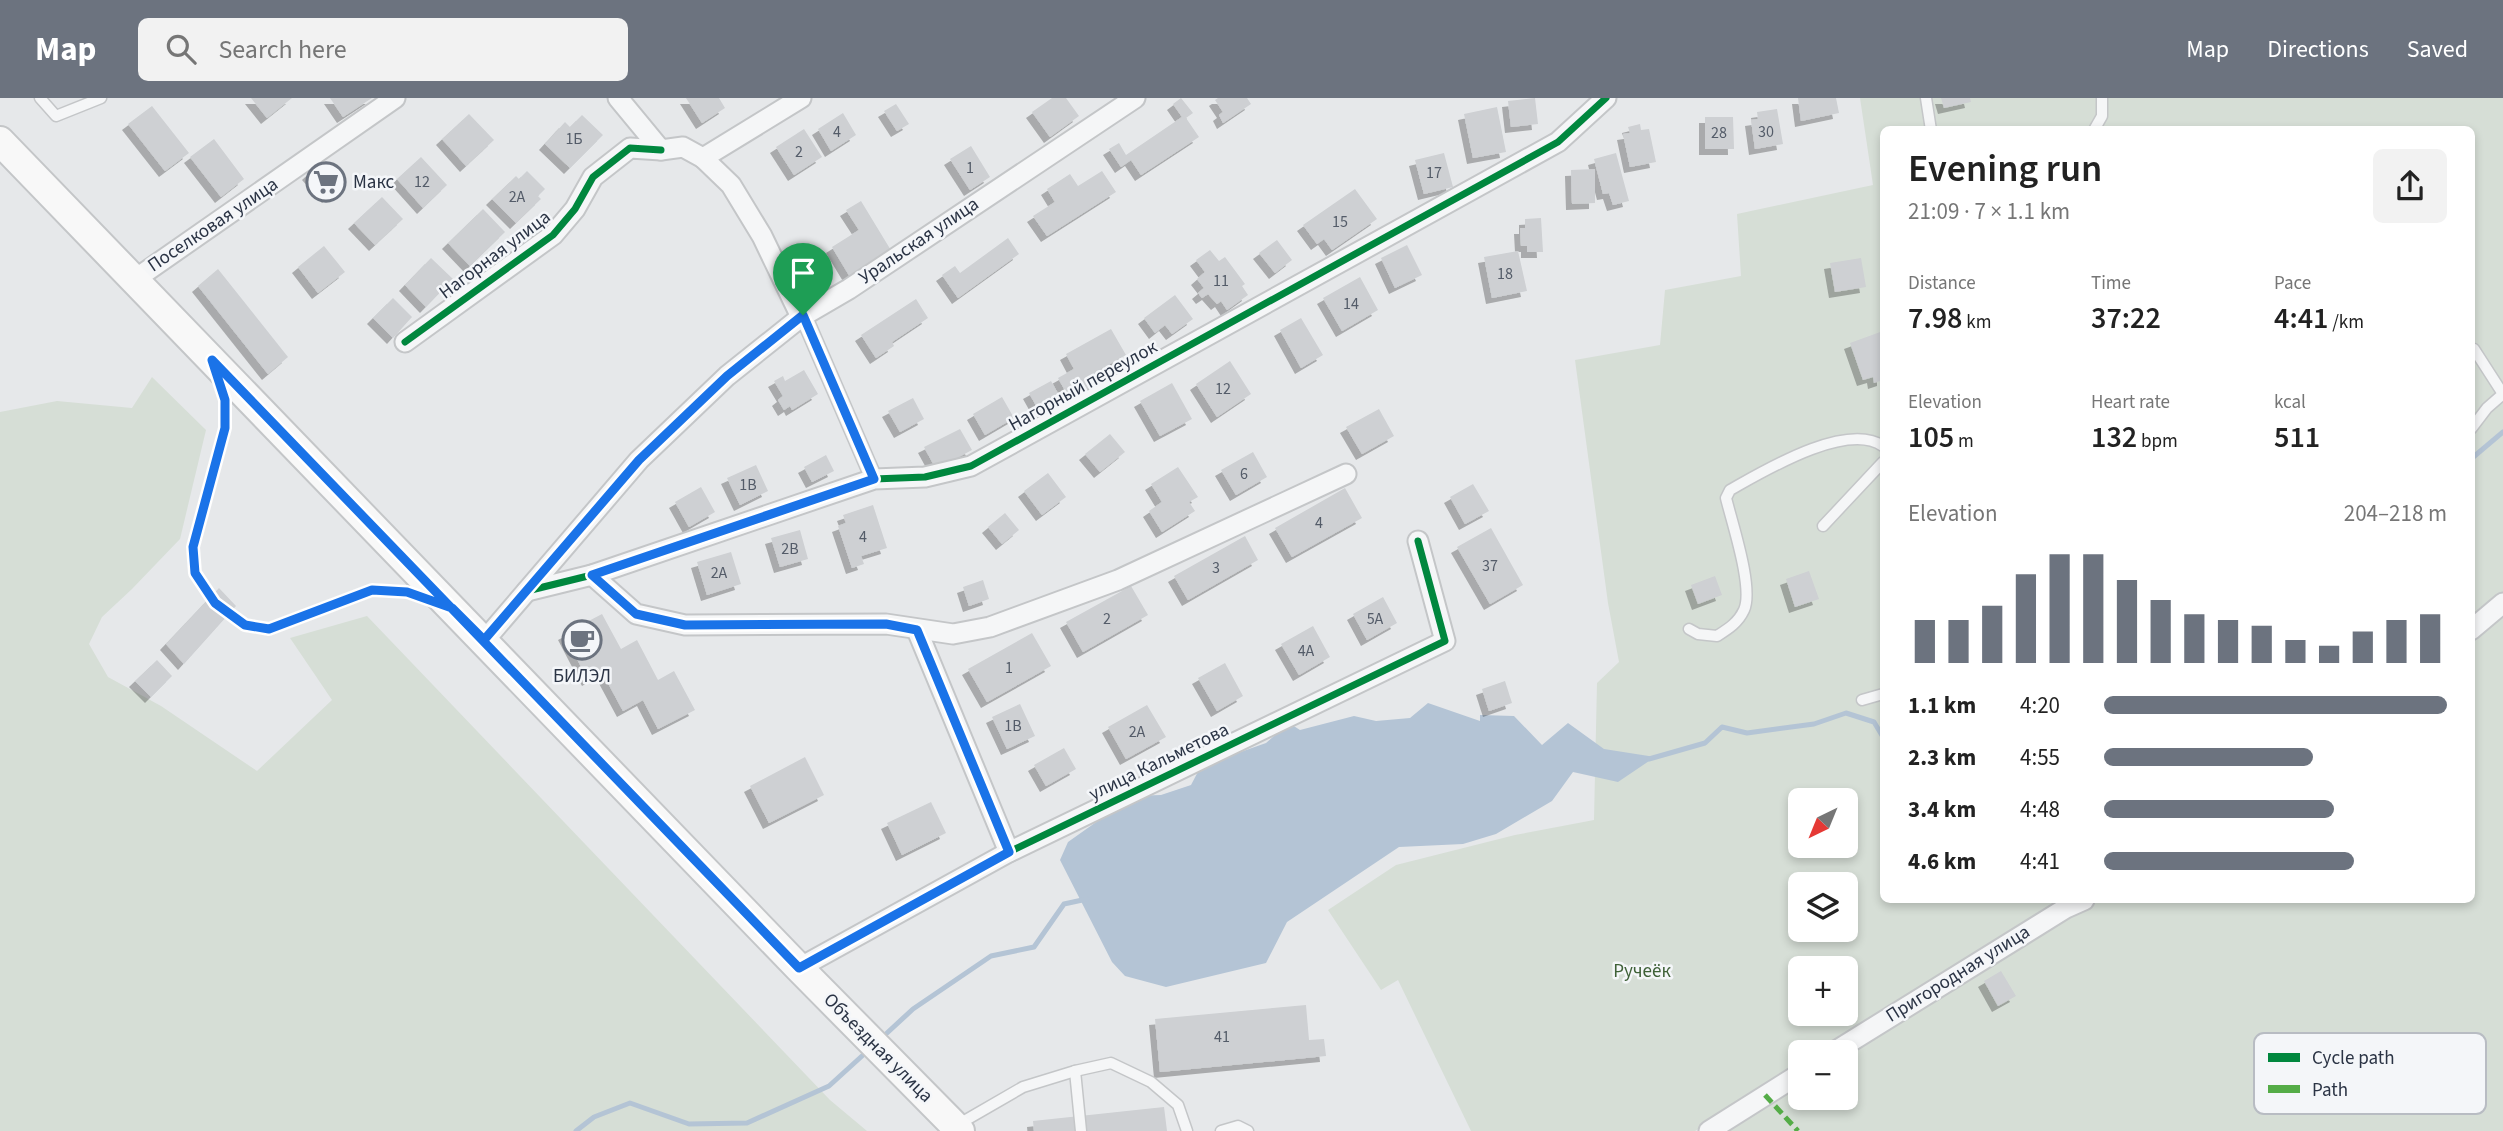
<!DOCTYPE html>
<html lang="en">
<head>
<meta charset="utf-8">
<style>
	body { margin:0; font-family:"Source Sans 3",sans-serif; background:#f2f2f2; color:#222; height:100vh; display:flex; flex-direction:column; font-size:26px; white-space:nowrap }
	* { box-sizing:border-box; margin:0 }
	p { font-size:23px; color:#767676 }
	.icon { flex:none; width:38px; height:38px; fill:none; stroke:currentColor; stroke-width:2; stroke-linecap:round; stroke-linejoin:round }
	.map { position:relative; flex:1; overflow:hidden }
	.drawer { position:absolute; left:1880px; top:28px; width:595px; height:777px; display:flex; flex-direction:column; background:#fff; border-radius:10px; box-shadow:0 4px 10px #0003 }
	.drawer>* { flex:none }
	.needle { width:46px; rotate:223deg }
	.controls { position:absolute; left:1788px; top:690px; display:grid; gap:14px }
	.controls a { display:grid; place-items:center; width:70px; height:70px; border-radius:10px; background:#fff; box-shadow:0 4px 10px #0003; font-size:35px }
	.pin { position:absolute; display:grid; place-items:center; width:60px; height:60px; color:#fff; margin:-72px -30px; border-radius:50% 50% 50% 0; rotate:-45deg; box-shadow:0 0 7px #0007 }
	.pin .icon { rotate:45deg }
	.round { display:grid; place-items:center; flex:none; width:74px; height:74px; border-radius:10px; background:#f2f2f2 }
	.overview { display:flex; align-items:center; justify-content:space-between; height:119px; padding:0 28px }
	h1 { font-size:38px; font-weight:600; line-height:52px }
	.stats { display:grid; grid-template-columns:repeat(3,1fr); gap:10px; height:119px; padding:7px 28px }
	.stats div { display:grid; align-content:center }
	.stats b { font-size:30px; font-weight:600 }
	.stats small { font-size:19px; font-weight:400 }
	.stats p { font-size:19px }
	.chart { height:196px; padding:14px 28px }
	.chart p { display:flex; justify-content:space-between }
	.chart svg { width:100%; height:126px; margin-top:7px; stroke:#6c737f; stroke-width:6 }
	ul { padding:0 28px; list-style:none; font-size:23px }
	li { display:grid; grid-template-columns:112px 84px 1fr; align-items:center; height:52px }
	li i { height:18px; border-radius:9px; background:#6c737f }
	header { display:flex; align-items:center; gap:42px; box-sizing:border-box; height:98px; padding:0 35px; background:#6c737f; color:#fff }
	header strong { font-size:33px }
	nav { display:flex; gap:38px; margin-inline-start:auto; font-size:24px }
	.search { width:490px; height:63px; background:#f2f2f2; display:flex; align-items:center; gap:18px; box-sizing:border-box; padding:0 24px; border-radius:10px; color:#767676; font-size:26px }
	.map>svg:first-child { display:block }
</style>
</head>
<body>
<header>
<strong>Map</strong>
<div class="search"><svg class="icon" aria-label="search" viewBox="0 0 24 24"><circle cx="10" cy="10" r="6"/><path d="M15 15l6 6"/></svg>Search here</div>
<nav><a>Map</a><a>Directions</a><a>Saved</a></nav>
</header>
<div class="map">
<svg width="2503" height="1033" viewBox="0 0 2503 1033">
	<defs>
		<filter id="shadow"><feDropShadow dx="-6" dy="6" stdDeviation="0" flood-color="#0004"/></filter>
	</defs>
	<rect width="100%" height="100%" fill="#e6e8ea"/>
	<!-- green -->
	<g fill="#d6ded6" fill-rule="evenodd">
		<path d="M1860,0h643v498l-32,30v-496h-588v770h186l-246,152h-22v14l-106,65h-224l-73,-151 -17,10 -53,-80 68,-45 119,-30 79,-15 3,-137 22,-21 -11,-59 -33,-243 85,-15 5,-55 76,-14 -4,-62 136,-29zM1801,702h45v45h-45zM1801,786h45v45h-45zM1801,870h45v45h-45z"/>
		<path d="M152,279l54,53 -26,109 -48,50 -30,28 -13,27 19,33 53,29 96,65 75,-71 -42,-62 77,-22 463,484 37,31h-867v-719l57,-11 75,7z"/>
		<path d="M2503,512v521h-781l79,-50v16h45v-44l248,-153h377v-265z"/>
	</g>
	<!-- water -->
	<path fill="#b4c4d5" d="M1428,605l52,18v-6l34,1 28,29 26,-22 36,26 51,8 -37,25 -45,-10 -21,29 -56,33 -33,10 -64,3 -112,75 -21,41 -100,24 -41,-11 -13,-14 -52,-102 8,-18 65,-46 28,-1 30,-10 10,-19 65,-23 23,-20 11,7 54,-14 22,5 34,-3z"/>
	<g fill="none" stroke-linecap="round" stroke-linejoin="round">
		<!-- stream -->
		<g stroke="#b4c4d5" stroke-width="5">
			<path d="M2471,361l32,-27"/>
			<path d="M1649,661l56,-16 17,-16 25,6 67,-9 32,-11 28,9 9,15"/>
			<path d="M887,935l26,-24 78,-53 43,-9 30,-43 23,-5"/>
			<path d="M576,1033l18,-14 36,-14 59,21 58,-1 82,-37 33,-30"/>
		</g>
	</g>
	<!-- building -->
	<g fill="#ced0d3" filter="url(#shadow)">
		<path d="M251,0h41l-25,20z"/>
		<path d="M330,0h42l-29,19z"/>
		<path d="M686,0h33l6,10 -23,15z"/>
		<path d="M1052,0h14l13,18 -29,21 -18,-25z"/>
		<path d="M1181,0l12,15 -7,5 13,19 -58,38 -10,-15 -10,7 -12,-18 10,-6 7,12 56,-38 -9,-13z"/>
		<path d="M1218,0h29l4,6 -28,19 -4,-8 4,-3 -8,-12z"/>
		<path d="M1535,0l3,26 -27,3 -3,-26z"/>
		<path d="M1798,0h38l3,15 -38,8z"/>
		<path d="M1941,0h29l1,4 -27,6z"/>
		<path d="M896,6l13,20 -12,7 -13,-20z"/>
		<path d="M152,8l37,47 -24,18 -37,-47z"/>
		<path d="M1497,9l9,45 -33,6 -9,-44z"/>
		<path d="M1777,11l6,35 -28,5 -4,-29 7,-1 -1,-7z"/>
		<path d="M843,15l13,22 -25,16 -13,-22z"/>
		<path d="M469,16l25,26 -28,26 -24,-27z"/>
		<path d="M582,17l21,20 -33,33 -25,-24 20,-22 5,5z"/>
		<path d="M1705,19h28l1,32h-29z"/>
		<path d="M1640,26l1,6 8,-1 7,33 -26,5 -7,-33 7,-1 -2,-6z"/>
		<path d="M804,31l18,28 -28,18 -18,-28z"/>
		<path d="M214,41l30,40 -23,18 -31,-40z"/>
		<path d="M971,48l19,31 -20,13 -20,-31z"/>
		<path d="M1444,55l9,34 -29,7 -9,-34z"/>
		<path d="M1616,55l13,48 -16,4 -4,-12 -6,1 -9,-35z"/>
		<path d="M421,59l26,28 -24,23 -26,-29z"/>
		<path d="M319,66l20,24 -11,9 -20,-23z"/>
		<path d="M1595,71v34l-23,1 -1,-34z"/>
		<path d="M527,73l18,18 -7,7 3,3 -25,24 -24,-24 24,-23 3,3z"/>
		<path d="M1102,73l14,21 -69,44 -14,-20 22,-14 -8,-13 23,-15 8,12z"/>
		<path d="M1355,91l22,30 -45,31 -8,-11 -7,5 -14,-19z"/>
		<path d="M382,99l21,22 -28,26 -21,-22z"/>
		<path d="M861,103l31,51 -42,25 -18,-30 27,-17 -13,-20z"/>
		<path d="M483,111l22,23 -35,34 -22,-23z"/>
		<path d="M1541,120l2,34h-16v-6h-6l-1,-18h5v-9z"/>
		<path d="M1008,140l11,16 -61,44 -16,-23 13,-9 5,7z"/>
		<path d="M1277,142l15,20 -17,13 -16,-20z"/>
		<path d="M1407,147l15,30 -27,13 -14,-30z"/>
		<path d="M324,148l21,26 -27,21 -20,-26z"/>
		<path d="M1210,152l9,11 6,-4 20,27 -3,2 6,9 -21,15 -6,-9 -4,3 -9,-10 -6,4 -4,-5 6,-5 -7,-9 8,-7 -9,-12z"/>
		<path d="M1518,153l9,40 -35,7 -8,-41z"/>
		<path d="M431,160l22,21 -27,28 -21,-22z"/>
		<path d="M1861,160l5,29 -31,5 -5,-29z"/>
		<path d="M218,171l70,88 -20,17 -70,-88z"/>
		<path d="M1360,179l18,33 -36,21 -19,-33z"/>
		<path d="M1175,197l18,24 -21,15 -7,-9 -10,8 -11,-15z"/>
		<path d="M393,200l19,19 -19,21 -20,-20z"/>
		<path d="M916,201l12,19 -36,24 2,4 -18,12 -15,-23z"/>
		<path d="M1301,220l22,37 -22,13 -21,-38z"/>
		<path d="M1111,231l15,26 -29,16 8,14 -33,18 -14,-25 16,-9 -8,-15z"/>
		<path d="M1883,233v49l-9,3 -1,-6 -10,3 -13,-37z"/>
		<path d="M1230,263l21,33 -34,23 -21,-33z"/>
		<path d="M804,272l14,24 -26,16 -2,-4 -6,4 -6,-10 5,-4 -9,-15 9,-5 2,5z"/>
		<path d="M1051,283l9,16 -22,12 -9,-16z"/>
		<path d="M1172,285l20,36 -32,17 -20,-35z"/>
		<path d="M1002,299l12,21 -29,17 -12,-21z"/>
		<path d="M913,300l11,21 -24,13 -12,-21z"/>
		<path d="M1379,311l15,27 -32,18 -16,-27z"/>
		<path d="M960,331l12,21 -36,19 -12,-22z"/>
		<path d="M1110,336l15,18 -25,20 -15,-18z"/>
		<path d="M1253,354l14,25 -31,18 -15,-25z"/>
		<path d="M826,357l8,16 -22,11 -8,-15z"/>
		<path d="M756,367l12,26 -28,14 -13,-27z"/>
		<path d="M1178,369l20,30 -9,5 6,9 -33,21 -13,-21 13,-9 -11,-18z"/>
		<path d="M1048,375l18,24 -24,18 -18,-24z"/>
		<path d="M1473,386l16,27 -24,13 -15,-27z"/>
		<path d="M701,389l14,25 -26,15 -14,-25z"/>
		<path d="M1345,390l17,30 -70,39 -17,-29z"/>
		<path d="M873,407l14,43 -26,8 3,8 -12,4 -14,-42 8,-3 -3,-8z"/>
		<path d="M1005,415l14,17 -17,14 -14,-17z"/>
		<path d="M1491,430l32,57 -33,19 -33,-57z"/>
		<path d="M800,432l8,29 -28,8 -9,-29z"/>
		<path d="M1245,438l13,24 -70,40 -14,-24z"/>
		<path d="M731,454l10,32 -34,11 -10,-33z"/>
		<path d="M1809,473l10,28 -24,8 -9,-28z"/>
		<path d="M1715,478l7,19 -24,9 -7,-19z"/>
		<path d="M983,482l6,19 -20,7 -6,-19z"/>
		<path d="M1131,488l17,29 -65,37 -17,-30z"/>
		<path d="M219,490l17,18 -52,58 -18,-20z"/>
		<path d="M1383,499l14,26 -30,17 -14,-26z"/>
		<path d="M602,516l19,35 16,-9 21,40 16,-9 21,39 -37,19 -15,-29 -20,11 -21,-39 -14,8 -24,-46z"/>
		<path d="M1313,528l17,31 -31,18 -18,-31z"/>
		<path d="M1032,535l19,33 -64,36 -19,-33z"/>
		<path d="M157,562l15,16 -21,21 -16,-16z"/>
		<path d="M1225,565l18,33 -26,15 -19,-33z"/>
		<path d="M1505,583l7,22 -23,8 -7,-22z"/>
		<path d="M1020,606l15,32 -28,13 -15,-32z"/>
		<path d="M1147,607l19,32 -40,22 -18,-32z"/>
		<path d="M1064,650l12,21 -30,17 -12,-21z"/>
		<path d="M805,659l19,38 -55,28 -19,-37z"/>
		<path d="M931,704l15,31 -44,22 -15,-32z"/>
		<path d="M2001,873l15,25 -18,10 -14,-25z"/>
		<path d="M1306,907l3,35 15,-1 2,17 -166,16 -5,-53z"/>
		<path d="M1164,1009l3,24h-133l-1,-10z"/>
	</g>
	<g fill="none" stroke-linecap="round" stroke-linejoin="round">
		<!-- service casing -->
		<g stroke="#c4c6c8" stroke-width="13">
			<g id="service">
				<path d="M40,0l16,18 45,-18"/>
				<path d="M1926,0l5,32"/>
				<path d="M2094,32l8,-14v-18"/>
				<path d="M218,280l7,22v28l-32,119 2,26 20,30 30,22 24,4 103,-39 35,2 24,8"/>
				<path d="M2471,331l16,-21 16,-14 -29,-45"/>
				<path d="M1823,428l60,-64"/>
				<path d="M1689,531l9,5 19,2c11,-7 21,-13 27,-26 10,-22 -12,-87 -18,-112l4,-8c34,-19 116,-69 153,-44"/>
				<path d="M1862,602l21,-6"/>
				<path d="M1075,973l6,60"/>
				<path d="M959,1026l64,-37 52,-16 36,-8 40,19 27,23 9,26"/>
				<path d="M1221,1033l17,-5 10,5"/>
			</g>
		</g>
		<!-- pedestrian casing -->
		<g stroke="#c4c6c8" stroke-width="19">
			<path id="pedestrian" d="M803,217l71,164"/>
		</g>
		<!-- minor casing -->
		<g stroke="#c4c6c8" stroke-width="23">
			<g id="minor">
				<path d="M618,0l43,52 22,-3 20,11 28,27 31,51 39,81"/>
				<path d="M703,60l98,-60"/>
				<path d="M134,182l261,-182"/>
				<path d="M405,244l148,-107 22,-26 18,-32 37,-29 31,2"/>
				<path d="M592,477l44,39 49,11 201,-1 67,10 37,-7 128,-47 228,-106"/>
				<path d="M527,493l65,-16 282,-96 51,-2 46,-11 587,-324 48,-44"/>
				<path d="M917,532l92,222"/>
				<path d="M2471,532l32,-27"/>
				<path d="M484,543l155,-181 88,-84 74,-59 48,-28 286,-191"/>
				<path d="M799,870l210,-116 436,-211 -27,-100"/>
				<path d="M1834,954l232,-144 18,-8"/>
				<path d="M1709,1033l92,-58"/>
			</g>
		</g>
		<!-- secondary casing -->
		<g stroke="#c4c6c8" stroke-width="32">
			<path id="secondary" d="M0,43l799,827 161,163"/>
		</g>
		<!-- service -->
		<use href="#service" stroke="#f5f6f7" stroke-width="10"/>
		<!-- pedestrian -->
		<use href="#pedestrian" stroke="#f5f6f7" stroke-width="16"/>
		<!-- minor -->
		<use href="#minor" stroke="#f5f6f7" stroke-width="19"/>
		<!-- secondary -->
		<use href="#secondary" stroke="#f8f8f8" stroke-width="28"/>
		<!-- quiet -->
		<g stroke="#54ac47" stroke-width="5" stroke-dasharray="10 5" stroke-linecap="butt">
			<path d="M803,217l71,164"/>
			<path d="M1765,997l33,36"/>
		</g>
		<!-- cycleway casing -->
		<g stroke="#f4f6f9" stroke-width="11">
			<g id="cycleway">
				<path d="M405,244l148,-107 22,-26 18,-32 37,-29 31,2"/>
				<path d="M527,493l65,-16 282,-96 51,-2 46,-11 587,-324 48,-44"/>
				<path d="M799,870l210,-116 436,-211 -27,-100"/>
			</g>
		</g>
		<!-- cycleway -->
		<use href="#cycleway" stroke="#00873e" stroke-width="7"/>
	</g>
	<g fill="none" stroke-linecap="round" stroke-linejoin="round">
		<!-- route casing -->
		<g stroke="#fff" stroke-width="14">
			<path id="route" d="M803,217l-76,61 -88,84 -155,180 -32,-32 -45,-16 -35,-2 -103,39 -24,-4 -30,-22 -20,-30 -2,-26 32,-119v-28l-13,-40 587,608 210,-116 -92,-222 -31,-6 -201,1 -49,-11 -44,-39 282,-96 -71,-164"/>
		</g>
		<!-- route -->
		<use href="#route" stroke="#1a73e8" stroke-width="9"/>
	</g>
	<!-- icons -->
	<defs>
		<g id="supermarket-ring" transform="scale(2.0125)"><circle r="9.5" fill="#f4f6f9" stroke="#6c737f" stroke-width="1.5"/><path d="M-6-5.5h2.5l.6 2H6L4.5 2H-2.5L-4.4-4H-6ZM-1.5 3.2a1.3 1.3 0 1 0 .1 0ZM3 3.2a1.3 1.3 0 1 0 .1 0Z" fill="#6c737f"/></g>
		<g id="cafe-ring" transform="scale(2.0125)"><circle r="9.5" fill="#f4f6f9" stroke="#6c737f" stroke-width="1.5"/><path d="M-5.5-4.5H6V0H3Q3 3.5 0 3.5H-2.5Q-5.5 3.5-5.5 0ZM3-3.2v2h1.7v-2ZM-6 4.5H4V6H-6Z" fill="#6c737f"/></g>
	</defs>
	<g fill-rule="evenodd">
		<use href="#supermarket-ring" x="326" y="84"/>
		<use href="#cafe-ring" x="582" y="542"/>
	</g>
	<g text-anchor="middle" dominant-baseline="central" stroke-width="5" stroke-linejoin="round" paint-order="stroke">
		<!-- number labels -->
		<g font-size="16" fill="#545c69">
			<text x="837" y="34">4</text>
			<text x="1766" y="34">30</text>
			<text x="1719" y="35">28</text>
			<text x="574" y="41">1Б</text>
			<text x="799" y="54">2</text>
			<text x="970" y="70">1</text>
			<text x="1434" y="75">17</text>
			<text x="422" y="84">12</text>
			<text x="517" y="99">2А</text>
			<text x="1340" y="124">15</text>
			<text x="1505" y="176">18</text>
			<text x="1221" y="183">11</text>
			<text x="1351" y="206">14</text>
			<text x="1223" y="291">12</text>
			<text x="1244" y="376">6</text>
			<text x="748" y="387">1В</text>
			<text x="1319" y="425">4</text>
			<text x="863" y="439">4</text>
			<text x="790" y="451">2В</text>
			<text x="1490" y="468">37</text>
			<text x="1216" y="470">3</text>
			<text x="719" y="475">2А</text>
			<text x="1107" y="521">2</text>
			<text x="1375" y="521">5А</text>
			<text x="1306" y="553">4А</text>
			<text x="1009" y="570">1</text>
			<text x="1013" y="628">1В</text>
			<text x="1137" y="634">2А</text>
			<text x="1222" y="939">41</text>
		</g>
		<!-- poi labels -->
		<g font-size="19" fill="#2b3445" stroke="#f4f6f9" text-anchor="start">
			<text x="353" y="84">Макс</text>
			<text x="582" y="578" text-anchor="middle">БИЛЭЛ</text>
		</g>
		<!-- street labels -->
		<g font-size="19" fill="#2b3445" stroke="#f4f6f9">
			<text transform="translate(213 127) rotate(-34)">Поселковая улица</text>
			<text transform="translate(919 143) rotate(-34)">Уральская улица</text>
			<text transform="translate(495 157) rotate(-37)">Нагорная улица</text>
			<text transform="translate(1083 288) rotate(-29)">Нагорный переулок</text>
			<text transform="translate(1159 664) rotate(-26)">улица Кальметова</text>
			<text transform="translate(1958 876) rotate(-32)">Пригородная улица</text>
			<text transform="translate(878 950) rotate(45)">Объездная улица</text>
		</g>
		<!-- park labels -->
		<g font-size="19" fill="#3f6138" stroke="#f4f6f9">
			<text x="1642" y="873">Ручеёк</text>
		</g>
	</g>
	<!-- legend -->
	<rect x="2254" y="935" width="232" height="81" rx="10" fill="#f4f6f9" stroke="#b8bcc3" stroke-width="2"/>
	<rect x="2268" y="955" width="32" height="9" fill="#00873e"/>
	<rect x="2268" y="987" width="32" height="8" fill="#54ac47"/>
	<g font-size="19" fill="#2b3445">
		<text x="2312" y="966">Cycle path</text>
		<text x="2312" y="998">Path</text>
	</g>
</svg>
<div class="controls">
<a><svg class="needle" viewBox="-14 -14 28 28"><path d="M0-13l5 13h-10z" fill="#e53935"/><path d="M0 13l5-13h-10z" fill="#767676"/></svg></a>
<a><svg class="icon" aria-label="layers" viewBox="0 0 24 24"><path d="M12 4l9 5-9 5-9-5zM3 14l9 5 9-5"/></svg></a>
<a>+</a>
<a>−</a>
</div>
<div class="pin" style="left:803px;top:217px;background:#1e9e55"><svg class="icon" aria-label="arrive" viewBox="0 0 24 24"><path d="M6 21V4h12l-3 4 3 4H6"/></svg></div>
<section class="drawer">
<div class="overview"><div><h1>Evening run</h1><p>21:09 · 7 × 1.1 km</p></div><a class="round"><svg class="icon" aria-label="share" viewBox="0 0 24 24"><path d="M12 15V3M7 8l5-5 5 5M5 13v7h14v-7"/></svg></a></div>
<div class="stats">
<div><p>Distance</p><b>7.98<small> km</small></b></div>
<div><p>Time</p><b>37:22</b></div>
<div><p>Pace</p><b>4:41<small> /km</small></b></div>
</div>
<div class="stats">
<div><p>Elevation</p><b>105<small> m</small></b></div>
<div><p>Heart rate</p><b>132<small> bpm</small></b></div>
<div><p>kcal</p><b>511</b></div>
</div>
<div class="chart"><p><span>Elevation</span>204–218 m</p>
<svg viewBox="0 0 160 44" preserveAspectRatio="none"><path d="M5 44V29M15 44V29M25 44V24M35 44V13M45 44V6M55 44V6M65 44V15M75 44V22M85 44V27M95 44V29M105 44V31M115 44V36M125 44V38M135 44V33M145 44V29M155 44V27"/></svg>
</div>
<ul>
<li><b>1.1 km</b>4:20<i style="width:100%"></i></li>
<li><b>2.3 km</b>4:55<i style="width:61%"></i></li>
<li><b>3.4 km</b>4:48<i style="width:67%"></i></li>
<li><b>4.6 km</b>4:41<i style="width:73%"></i></li>
</ul>
</section>
</div>
</body>
</html>
